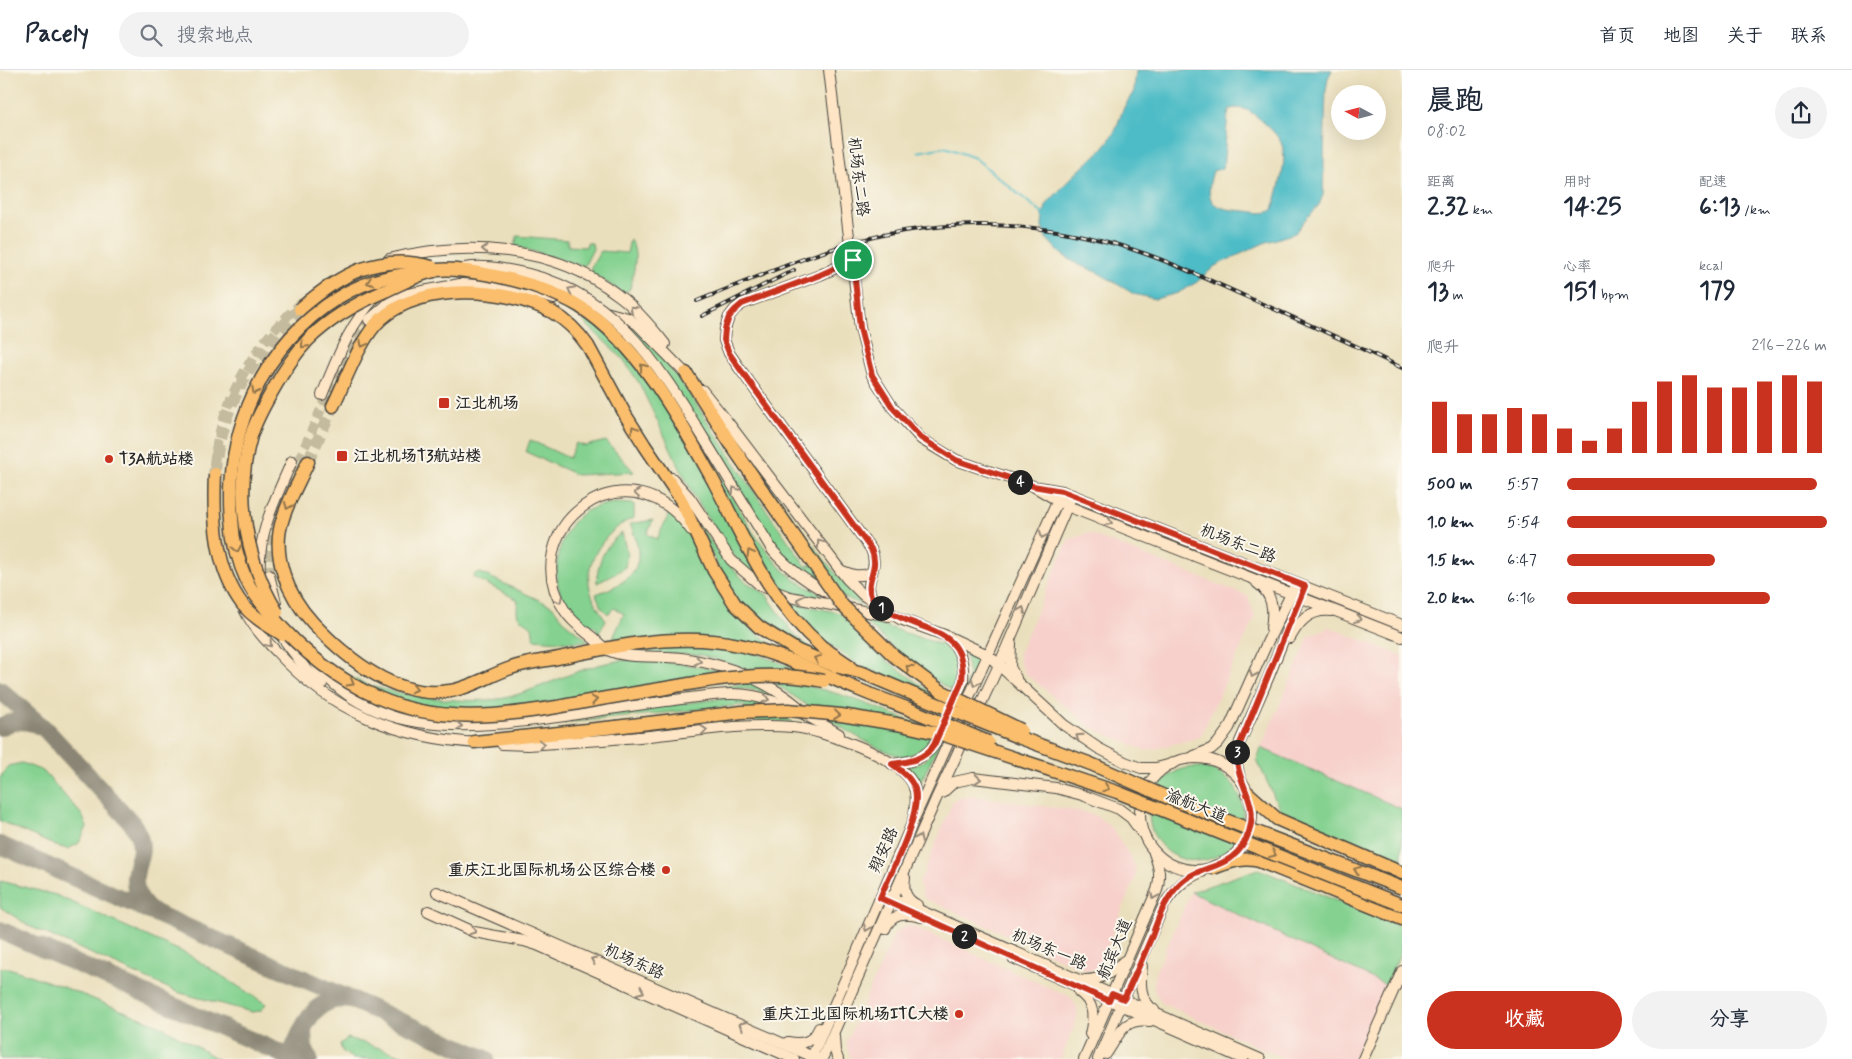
<!DOCTYPE html>
<html lang="zh">
<head>
<meta charset="utf-8">
<style>
	body { margin:0; font-family:Mynerve,"LXGW WenKai TC",sans-serif; background:#f2f2f3; color:#1f2937; height:100vh; display:flex; flex-direction:column; font-size:19px; white-space:nowrap }
	* { box-sizing:border-box; margin:0 }
	p { font-size:16px; color:#747a83 }
	.icon { flex:none; width:28px; height:28px; fill:none; stroke:currentColor; stroke-width:2; stroke-linecap:round; stroke-linejoin:round }
	.map { position:relative; flex:1; overflow:hidden }
	.side { display:flex; flex-direction:column; background:#fff; width:450px }
	.side>* { flex:none }
	.needle { width:32px; rotate:277deg }
	.tools { position:absolute; left:1331px; top:15px; display:grid; gap:10px }
	.tools a { display:grid; place-items:center; width:55px; height:55px; border-radius:50%; background:#fff; box-shadow:0 5px 20px #0002; font-size:25px }
	.pin { position:absolute; display:grid; place-items:center; width:42px; height:42px; color:#fff; margin:-21px; border:2px solid #fff; border-radius:50%; box-shadow:0 1px 5px #0007 }
	.km { position:absolute; width:25px; height:25px; margin:-12px; border-radius:50%; background:#222; color:#fff; font-size:14px; line-height:25px; text-align:center }
	.round { display:grid; place-items:center; flex:none; width:52px; height:52px; border-radius:26px; background:#f2f2f3 }
	.summary { display:flex; align-items:center; justify-content:space-between; height:85px; padding:0 25px }
	h1 { font-size:28px; font-weight:800; line-height:38px }
	.stats { display:grid; grid-template-columns:repeat(3,1fr); gap:8px; height:85px; padding:5px 25px }
	.stats div { display:grid; align-content:center }
	.stats b { font-size:25px; font-weight:800 }
	.stats small { font-size:14px; font-weight:400 }
	.stats p { font-size:14px }
	.chart { height:140px; padding:10px 25px }
	.chart p { display:flex; justify-content:space-between }
	.chart svg { width:100%; height:90px; margin-top:5px; stroke:#c8321e; stroke-width:6 }
	.action { display:flex; gap:10px; margin-top:auto; padding:10px 25px }
	.action a { flex:1; height:58px; border-radius:30px; background:#c8321e; color:#fff; font-size:20px; font-weight:800; line-height:58px; text-align:center }
	.action a+a { background:#f2f2f3; color:#1f2937 }
	ul { padding:0 25px; list-style:none; font-size:16px }
	li { display:grid; grid-template-columns:80px 60px 1fr; align-items:center; height:38px }
	li i { height:12px; border-radius:6px; background:#c8321e }
	header { display:flex; align-items:center; gap:30px; box-sizing:border-box; height:70px; padding:0 25px; background:#fff; border-bottom:1px solid #e0e1e3 }
	header strong { font-size:24px }
	nav { display:flex; gap:28px; margin-inline-start:auto; font-size:18px }
	.search { width:350px; height:45px; background:#f2f2f3; display:flex; align-items:center; gap:12px; box-sizing:border-box; padding:0 18px; border-radius:28px; color:#747a83; font-size:19px }
	main { display:flex; flex:1; min-height:0 }
	.map>svg:first-child { display:block }
</style>
</head>
<body>
<header>
<strong>Pacely</strong>
<div class="search"><svg class="icon" aria-label="search" viewBox="0 0 24 24"><circle cx="10" cy="10" r="6"/><path d="M15 15l6 6"/></svg>搜索地点</div>
<nav><a>首页</a><a>地图</a><a>关于</a><a>联系</a></nav>
</header>
<main>
<div class="map">
<svg width="1402" height="989" viewBox="0 0 1402 989">
	<rect width="100%" height="100%" fill="#fbf7ec"/>
	<filter id="ink" filterUnits="userSpaceOnUse"><feTurbulence type="fractalNoise" baseFrequency=".02" numOctaves="2"/><feDisplacementMap in="SourceGraphic" scale="10" xChannelSelector="R" yChannelSelector="G"/><feConvolveMatrix kernelMatrix="1 2 1 2 8 2 1 2 1" color-interpolation-filters="sRGB"/></filter>
	<filter id="wash" filterUnits="userSpaceOnUse"><feTurbulence type="fractalNoise" baseFrequency=".0096" numOctaves="4" result="noise"/><feDisplacementMap in="SourceGraphic" scale="20" xChannelSelector="R" yChannelSelector="G"/><feGaussianBlur stdDeviation="1.12" result="paint"/><feColorMatrix in="noise" values="0 0 0 0 0 0 0 0 0 0 0 0 0 0 0 0 0 1.4 0 .05"/><feComposite in="paint" operator="in"/></filter>
	<g filter="url(#wash)">
		<rect width="100%" height="100%" fill="#eadfbc"/>
		<!-- built -->
		<g fill="#f7d0cb">
			<path d="M1088,463l160,63 7,21 -55,120 -54,14 -56,-24 -66,-55 -5,-12v-7l49,-113z"/>
			<path d="M1329,557l73,29v153l-141,-61 48,-112z"/>
			<path d="M968,725l116,17 13,4 17,14 21,36 1,10 -36,88 -5,5 -10,1 -161,-72 -5,-14 34,-83z"/>
			<path d="M1191,822l195,93 -33,74h-68l-123,-56 -8,-13 1,-17z"/>
			<path d="M910,855l160,72 7,10v12l-16,40h-206l-5,-2 -4,-14 49,-111z"/>
		</g>
		<!-- green -->
		<g fill="#84d190" stroke="#587e5e">
			<path d="M517,166l51,4v6l18,1 1,-4h5l1,6 -8,16 -3,1 -67,-20z"/>
			<path d="M630,169c10,16 3,32 0,50l-7,4 -31,-20 -1,-6 10,-16 26,2z"/>
			<path d="M602,247l23,2 30,30 31,40 79,119 41,58 12,-3 -85,-124 92,122 38,44 -42,-17 -38,-29 -85,-136 -9,2 39,63 24,43 26,34 17,15 35,19 -40,-7 -33,-13 -26,-26 -38,-58 -54,-112 -16,-24 -40,-38z"/>
			<path d="M530,370l39,18 7,-15 9,3 21,-5 28,31 -57,3 -51,-23z"/>
			<path d="M614,433l20,1v14c-26,9 -51,43 -44,71 3,12 9,21 16,31l-8,15 -3,-1 2,-6 -6,-3 -4,4c-10,-8 -18,-18 -24,-30 -13,-24 -5,-64 15,-82 10,-9 23,-12 36,-14z"/>
			<path d="M670,442c5,5 11,11 15,17 18,25 25,57 46,80 21,26 53,42 82,57l-56,-21 -129,-4 -15,-3 11,-24 -10,-6 -6,6 -7,-7 -5,-13c40,-14 52,-29 34,-70l23,-4 -6,14 10,5z"/>
			<path d="M695,447l24,37 13,14 14,14 20,12 27,39 29,23 -58,-28 -36,-39z"/>
			<path d="M622,463l5,21 -2,13 -10,7 -18,9c0,-21 8,-39 25,-50z"/>
			<path d="M476,503h5l71,33 14,17 23,18 -16,1 -39,-3 -2,-12c-13,-12 -17,-5 -14,-27l-45,-23z"/>
			<path d="M785,531l55,12 18,22 24,22 54,39 -76,-30 -47,-33z"/>
			<path d="M861,548l81,27c17,14 20,27 11,47l-42,-28z"/>
			<path d="M675,575l33,1 46,7 51,19 -28,-4 -30,1 -46,-14 -76,-3z"/>
			<path d="M965,583l14,6 -59,125 -7,-11 -6,-5 19,-8 39,-75 4,-10z"/>
			<path d="M626,590c36,1 67,4 103,13l-214,35c-52,5 -99,2 -148,-19 -8,-4 -16,-10 -23,-15 8,3 16,8 24,11 35,11 105,21 141,12 40,-11 74,-33 117,-37z"/>
			<path d="M754,612l29,18 -24,-9 -18,-3 -31,1z"/>
			<path d="M774,613c51,-1 113,30 161,48 -5,12 -18,24 -31,25 -26,0 -105,-57 -130,-73z"/>
			<path d="M736,627l36,8 20,17 -39,-1 -9,-16 -181,18 98,-17z"/>
			<path d="M1261,678l141,61v53l-121,-50 -24,-52z"/>
			<path d="M22,693l21,8 39,44 5,12 -8,16 -11,6 -12,-3 -56,-25v-43l8,-12z"/>
			<circle cx="1196" cy="744" r="47"/>
			<path d="M1258,799l144,58v22l-16,36 -195,-93z"/>
			<path d="M0,811l56,14 133,60 77,49 -5,7 -9,1 -75,-20 -148,-66 -29,-19z"/>
			<path d="M0,898h9l49,17 101,40 59,34h-218z"/>
			<path d="M348,968l66,21h-61l-11,-8 -2,-7z"/>
		</g>
		<!-- water -->
		<path fill="#4ebcc6" stroke="#3c7478" fill-rule="evenodd" d="M1136,0h196l-4,8 -2,12 -3,105 -4,10 -15,16 -9,12 -31,10 -49,23 -18,16 -19,11 -23,6 -21,-5 -37,-22 -20,-8 -17,-11 -14,-15 -4,-11 1,-12 4,-11 22,-24 34,-32 7,-9 6,-10 7,-20 11,-18zM1235,38c12,0 18,5 27,13 7,6 17,15 20,24 6,17 -5,48 -9,65 -10,5 -16,2 -27,1 -30,-2 -44,-5 -33,-40l10,-3 5,-54 2,-5z"/>
		<g fill="none" stroke-linecap="round" stroke-linejoin="round">
			<!-- stream -->
			<path stroke="#4ebcc6" stroke-width="2" d="M918,82l27,-5 30,11 69,57"/>
			<!-- taxiway -->
			<g stroke="#8a8574" stroke-width="18">
				<path d="M0,620l46,40 85,92c6,8 10,16 10,26 0,8 -4,15 -5,23 -4,15 3,30 14,40"/>
				<path d="M0,657c13,-7 27,-8 40,-1"/>
				<path d="M0,775l486,214"/>
				<path d="M0,860l294,129"/>
				<path d="M303,961l1,17 5,11"/>
				<path d="M289,989c13,-28 23,-66 62,-59"/>
			</g>
		</g>
	</g>
	<g filter="url(#ink)">
		<g fill="none" stroke-linecap="round" stroke-linejoin="round">
			<!-- secondary-tunnel -->
			<g stroke="#c4bb9f" stroke-width="10" stroke-dasharray="10 5" stroke-linecap="butt">
				<path d="M213,410c2,-69 37,-134 90,-178"/>
				<path d="M269,505l1,-33 6,-29 72,-166 21,-27"/>
			</g>
			<!-- highway-tunnel -->
			<g stroke="#c4bb9f" stroke-width="12" stroke-dasharray="12 6" stroke-linecap="butt">
				<path d="M308,392l25,-56"/>
				<path d="M215,404c2,-61 41,-125 85,-165"/>
			</g>
			<!-- secondary casing -->
			<g stroke="#484641" stroke-width="12">
				<g id="secondary">
					<path d="M829,0l31,258 12,47 21,33 28,31 35,21 77,26 34,20 335,131"/>
					<path d="M389,189c76,-19 164,-14 229,36 18,13 33,31 47,49"/>
					<path d="M853,190l-33,15 -78,29 -7,5 -6,8 -4,12 -1,11 5,13 11,16 131,180c10,22 -11,33 3,52"/>
					<path d="M602,241l26,7 10,7 52,53"/>
					<path d="M369,250l28,-24 63,-12 32,1 28,5 34,9"/>
					<path d="M702,320l25,31 120,158 16,16 37,24 47,17 41,19 76,70 34,23 27,14 16,6h15l16,-4"/>
					<path d="M322,325c14,-34 28,-73 55,-99"/>
					<path d="M706,372l67,109c19,21 39,35 65,47"/>
					<path d="M672,408l18,20 41,62 30,26 29,11 99,19"/>
					<path d="M1039,417l23,4 340,134"/>
					<path d="M691,460c-66,-91 -179,1 -126,81 7,11 17,18 27,26 5,4 9,9 14,12 21,12 59,5 82,10 42,7 81,22 113,50"/>
					<path d="M840,500c12,5 20,8 32,2"/>
					<path d="M260,502c-3,-38 17,-77 32,-111"/>
					<path d="M269,505l7,28"/>
					<path d="M1257,513c16,11 17,27 14,45"/>
					<path d="M244,539c8,17 20,30 33,43 55,60 122,87 203,91"/>
					<path d="M277,560l28,38 17,16"/>
					<path d="M1290,568c9,-17 20,-29 41,-27"/>
					<path d="M1011,574l-1,23 6,11"/>
					<path d="M313,590c58,82 165,68 252,56 36,-6 73,-11 109,-16 26,-3 54,-9 79,-4 32,6 59,22 86,38"/>
					<path d="M502,674l26,1c40,-3 81,-5 121,-9 47,-5 96,-13 144,-9 29,3 107,30 120,57 5,13 2,25 0,37"/>
					<path d="M1194,686l17,-7 7,-6 11,-15 38,-85 27,-55"/>
					<circle cx="1196" cy="744" r="56"/>
					<path d="M892,694c17,-2 32,-4 42,-19l29,-64c1,-15 -1,-31 -14,-42"/>
					<path d="M1240,709l-4,-19 4,-18 29,-66 33,-84"/>
					<path d="M942,723l12,-11 19,-4 83,10 26,7 37,14 12,9 10,14"/>
					<path d="M905,808c-2,12 0,21 12,27"/>
					<path d="M437,822l381,167"/>
					<path d="M887,826l373,163"/>
					<path d="M428,841l46,21 50,9 13,4 257,114"/>
					<path d="M885,859c7,-16 20,-16 36,-12"/>
					<path d="M1013,888l230,101"/>
					<path d="M1142,896c-2,16 -3,34 12,44"/>
					<path d="M1085,910c17,0 27,-8 39,-19"/>
					<path d="M1079,922c16,11 15,25 11,42"/>
					<path d="M834,966l1,15 3,8"/>
					<path d="M788,972c15,3 25,0 31,-14"/>
					<path d="M1106,984c13,-18 16,-37 44,-33"/>
					<path d="M811,989l102,-238 149,-330"/>
					<path d="M822,989l114,-260 63,-134 73,-170"/>
					<path d="M1084,989l73,-169c4,-14 2,-24 -3,-37"/>
					<path d="M1098,989l66,-154c10,-16 20,-26 38,-33"/>
					<path d="M1363,989l39,-88"/>
				</g>
			</g>
			<!-- highway casing -->
			<g stroke="#484641" stroke-width="15">
				<g id="highway">
					<path d="M686,303l46,73 65,94"/>
					<path d="M333,336c13,-26 27,-68 48,-87 41,-37 125,-32 171,-7 14,8 27,21 36,34l38,70 19,30 35,52 34,73 21,33 24,23 39,24 37,15 28,7 52,22"/>
					<path d="M308,392c-8,18 -19,37 -25,56 -13,37 5,78 30,105 34,36 83,77 137,68 21,-3 40,-16 61,-23 16,-6 35,-7 52,-11 49,-10 99,-21 150,-16 53,5 94,27 142,47 18,8 36,14 54,21"/>
					<path d="M822,577l28,19"/>
					<path d="M474,672l141,-15"/>
					<path d="M1248,723l29,26 125,54"/>
					<path d="M1213,798c17,-6 28,-11 46,-7l143,58"/>
				</g>
			</g>
			<!-- secondary -->
			<use href="#secondary" stroke="#fde5c5" stroke-width="10"/>
			<!-- highway -->
			<use href="#highway" stroke="#fabe6d" stroke-width="12"/>
			<!-- rail casing -->
			<g stroke="#2b2b2b" stroke-width="4">
				<g id="rail">
					<path d="M697,231c67,-26 135,-58 207,-70 80,-13 163,-5 239,22 35,12 70,29 104,44 52,23 104,46 155,71"/>
					<path d="M702,246l92,-46"/>
				</g>
			</g>
			<!-- rail -->
			<use href="#rail" stroke="#fbf7ec" stroke-width="2" stroke-dasharray="5.5" stroke-linecap="butt"/>
			<!-- secondary-bridge casing -->
			<g stroke="#484641" stroke-width="12" stroke-linecap="butt">
				<path id="secondary-bridge" d="M465,198c16,-3 33,0 49,3 99,17 144,93 192,171"/>
			</g>
			<!-- highway-bridge casing -->
			<g stroke="#484641" stroke-width="15" stroke-linecap="butt">
				<g id="highway-bridge">
					<path d="M435,201c-36,3 -65,7 -96,26 -76,47 -115,135 -107,222 1,21 6,43 15,62 6,13 15,23 24,34 30,36 65,64 108,83 57,25 119,19 178,9 36,-7 73,-13 109,-19 53,-10 104,-18 158,-7"/>
					<path d="M300,239c39,-34 78,-57 132,-42"/>
					<path d="M215,404c-2,43 0,95 28,131 11,13 26,21 40,30"/>
					<path d="M797,470l45,65 52,51 47,35 80,39"/>
					<path d="M277,542c-31,-51 -43,-118 -26,-176 5,-17 14,-32 22,-46 10,-18 21,-35 35,-50 22,-22 49,-37 77,-49 16,-7 35,-18 52,-21 23,-3 78,9 100,17 14,5 29,11 42,19 61,39 101,114 135,176 32,61 55,118 108,165"/>
					<path d="M915,625l103,42 73,27 80,35 231,89"/>
					<path d="M909,639l79,33"/>
					<path d="M615,657l127,-15 46,-2 53,5 56,9 44,10 176,58 285,113"/>
				</g>
			</g>
			<!-- secondary-bridge -->
			<use href="#secondary-bridge" stroke="#fde5c5" stroke-width="10"/>
			<!-- highway-bridge -->
			<use href="#highway-bridge" stroke="#fabe6d" stroke-width="12"/>
		</g>
		<!-- one-way arrows -->
		<defs><path id="oneway-chevron" d="M-2-3.5L2.5 0L-2 3.5" fill="none" stroke-width="1.6" stroke-linecap="round" stroke-linejoin="round" transform="scale(1.25)"/></defs>
		<g stroke="#948878">
			<use href="#oneway-chevron" transform="translate(485 179) rotate(-178)"/>
			<use href="#oneway-chevron" transform="translate(571 220) rotate(-154)"/>
			<use href="#oneway-chevron" transform="translate(633 239) rotate(-137)"/>
			<use href="#oneway-chevron" transform="translate(735 420) rotate(-121)"/>
			<use href="#oneway-chevron" transform="translate(637 423) rotate(-173)"/>
			<use href="#oneway-chevron" transform="translate(1109 452) rotate(21)"/>
			<use href="#oneway-chevron" transform="translate(1043 465) rotate(115)"/>
			<use href="#oneway-chevron" transform="translate(820 473) rotate(-127)"/>
			<use href="#oneway-chevron" transform="translate(559 530) rotate(65)"/>
			<use href="#oneway-chevron" transform="translate(800 530) rotate(-169)"/>
			<use href="#oneway-chevron" transform="translate(1022 540) rotate(-67)"/>
			<use href="#oneway-chevron" transform="translate(1358 549) rotate(22)"/>
			<use href="#oneway-chevron" transform="translate(269 574) rotate(48)"/>
			<use href="#oneway-chevron" transform="translate(698 591) rotate(13)"/>
			<use href="#oneway-chevron" transform="translate(1253 604) rotate(114)"/>
			<use href="#oneway-chevron" transform="translate(975 613) rotate(114)"/>
			<use href="#oneway-chevron" transform="translate(766 629) rotate(16)"/>
			<use href="#oneway-chevron" transform="translate(459 656) rotate(2)"/>
			<use href="#oneway-chevron" transform="translate(704 660) rotate(-4)"/>
			<use href="#oneway-chevron" transform="translate(1079 667) rotate(-145)"/>
			<use href="#oneway-chevron" transform="translate(542 674) rotate(-4)"/>
			<use href="#oneway-chevron" transform="translate(978 709) rotate(4)"/>
			<use href="#oneway-chevron" transform="translate(919 768) rotate(-66)"/>
			<use href="#oneway-chevron" transform="translate(1154 826) rotate(112)"/>
			<use href="#oneway-chevron" transform="translate(867 858) rotate(113)"/>
			<use href="#oneway-chevron" transform="translate(473 861) rotate(18)"/>
			<use href="#oneway-chevron" transform="translate(594 890) rotate(-156)"/>
			<use href="#oneway-chevron" transform="translate(641 921) rotate(24)"/>
			<use href="#oneway-chevron" transform="translate(742 955) rotate(-156)"/>
		</g>
		<g stroke="#92744c">
			<use href="#oneway-chevron" transform="translate(370 212) rotate(159)"/>
			<use href="#oneway-chevron" transform="translate(363 274) rotate(118)"/>
			<use href="#oneway-chevron" transform="translate(304 275) rotate(131)"/>
			<use href="#oneway-chevron" transform="translate(643 297) rotate(-128)"/>
			<use href="#oneway-chevron" transform="translate(255 321) rotate(118)"/>
			<use href="#oneway-chevron" transform="translate(634 359) rotate(-121)"/>
			<use href="#oneway-chevron" transform="translate(288 436) rotate(113)"/>
			<use href="#oneway-chevron" transform="translate(237 479) rotate(78)"/>
			<use href="#oneway-chevron" transform="translate(750 483) rotate(-119)"/>
			<use href="#oneway-chevron" transform="translate(817 589) rotate(-158)"/>
			<use href="#oneway-chevron" transform="translate(909 598) rotate(-142)"/>
			<use href="#oneway-chevron" transform="translate(351 613) rotate(30)"/>
			<use href="#oneway-chevron" transform="translate(414 619) rotate(14)"/>
			<use href="#oneway-chevron" transform="translate(594 630) rotate(-10)"/>
			<use href="#oneway-chevron" transform="translate(837 645) rotate(6)"/>
			<use href="#oneway-chevron" transform="translate(1106 718) rotate(19)"/>
			<use href="#oneway-chevron" transform="translate(1273 784) rotate(22)"/>
			<use href="#oneway-chevron" transform="translate(1357 800) rotate(-159)"/>
		</g>
	</g>
	<g fill="none" stroke-linecap="round" stroke-linejoin="round" filter="url(#ink)">
		<!-- route casing -->
		<g stroke="#fff" stroke-width="10">
			<path id="route" d="M853,190l7,68 12,47 21,33 28,30 35,22 77,26 29,5 243,95 -68,165c-3,31 23,49 12,81 -14,42 -51,29 -73,56 -12,14 -18,31 -24,48 -9,21 -18,42 -28,63l-12,-5 -3,7 -229,-103c10,-25 42,-83 35,-109 -4,-11 -13,-18 -23,-25 17,-2 32,-4 42,-19l28,-64c6,-53 -39,-49 -73,-69 -5,-2 -10,-5 -13,-8 -17,-21 6,-32 -5,-55l-131,-180 -11,-16 -5,-13 1,-11 4,-12 6,-7 7,-6 78,-29z"/>
		</g>
		<!-- route -->
		<use href="#route" stroke="#c8321e" stroke-width="6"/>
	</g>
	<!-- markers -->
	<g fill="#c8321e" stroke="#fbf7ec" stroke-width="2">
		<rect x="438" y="327" width="12" height="12" rx="2.5"/>
		<rect x="336" y="380" width="12" height="12" rx="2.5"/>
		<circle cx="109" cy="389" r="5"/>
		<circle cx="666" cy="800" r="5"/>
		<circle cx="959" cy="944" r="5"/>
	</g>
	<g text-anchor="middle" dominant-baseline="central" stroke-width="4" stroke-linejoin="round" paint-order="stroke">
		<!-- street labels -->
		<g font-size="16" fill="#2b2b2b" stroke="#fbf7ec">
			<text transform="translate(858 107) rotate(83)">机场东二路</text>
			<text transform="translate(1238 474) rotate(21)">机场东二路</text>
			<text transform="translate(1196 736) rotate(22)">渝航大道</text>
			<text transform="translate(884 780) rotate(-66)">翔安路</text>
			<text transform="translate(1115 879) rotate(-67)">航宾大道</text>
			<text transform="translate(1049 880) rotate(23)">机场东一路</text>
			<text transform="translate(634 892) rotate(24)">机场东路</text>
		</g>
		<!-- poi labels -->
		<g font-size="16" font-weight="bold" fill="#2b2b2b" stroke="#fbf7ec" text-anchor="start">
			<text x="455" y="333">江北机场</text>
			<text x="353" y="386">江北机场T3航站楼</text>
			<text x="119" y="389">T3A航站楼</text>
			<text x="656" y="800" text-anchor="end">重庆江北国际机场公区综合楼</text>
			<text x="949" y="944" text-anchor="end">重庆江北国际机场ITC大楼</text>
		</g>
	</g>
</svg>
<div class="tools">
<a><svg class="needle" viewBox="-14 -14 28 28"><path d="M0-13l5 13h-10z" fill="#e53935"/><path d="M0 13l5-13h-10z" fill="#747a83"/></svg></a>
</div>
<div class="pin" style="left:853px;top:190px;background:#1e9e55"><svg class="icon" aria-label="arrive" viewBox="0 0 24 24"><path d="M6 21V4h12l-3 4 3 4H6"/></svg></div>
<b class="km" style="left:881px;top:538px">1</b>
<b class="km" style="left:964px;top:866px">2</b>
<b class="km" style="left:1237px;top:682px">3</b>
<b class="km" style="left:1020px;top:412px">4</b>
</div>
<section class="side">
<div class="summary"><div><h1>晨跑</h1><p>08:02</p></div><a class="round"><svg class="icon" aria-label="share" viewBox="0 0 24 24"><path d="M12 15V3M7 8l5-5 5 5M5 13v7h14v-7"/></svg></a></div>
<div class="stats">
<div><p>距离</p><b>2.32<small> km</small></b></div>
<div><p>用时</p><b>14:25</b></div>
<div><p>配速</p><b>6:13<small> /km</small></b></div>
</div>
<div class="stats">
<div><p>爬升</p><b>13<small> m</small></b></div>
<div><p>心率</p><b>151<small> bpm</small></b></div>
<div><p>kcal</p><b>179</b></div>
</div>
<div class="chart"><p><span>爬升</span>216–226 m</p>
<svg viewBox="0 0 160 44" preserveAspectRatio="none"><path d="M5 44V19M15 44V25M25 44V25M35 44V22M45 44V25M55 44V32M65 44V38M75 44V32M85 44V19M95 44V9M105 44V6M115 44V12M125 44V12M135 44V9M145 44V6M155 44V9"/></svg>
</div>
<ul>
<li><b>500 m</b>5:57<i style="width:96%"></i></li>
<li><b>1.0 km</b>5:54<i style="width:100%"></i></li>
<li><b>1.5 km</b>6:47<i style="width:57%"></i></li>
<li><b>2.0 km</b>6:16<i style="width:78%"></i></li>
</ul>
<div class="action"><a>收藏</a><a>分享</a></div>
</section>
</main>
</body>
</html>
